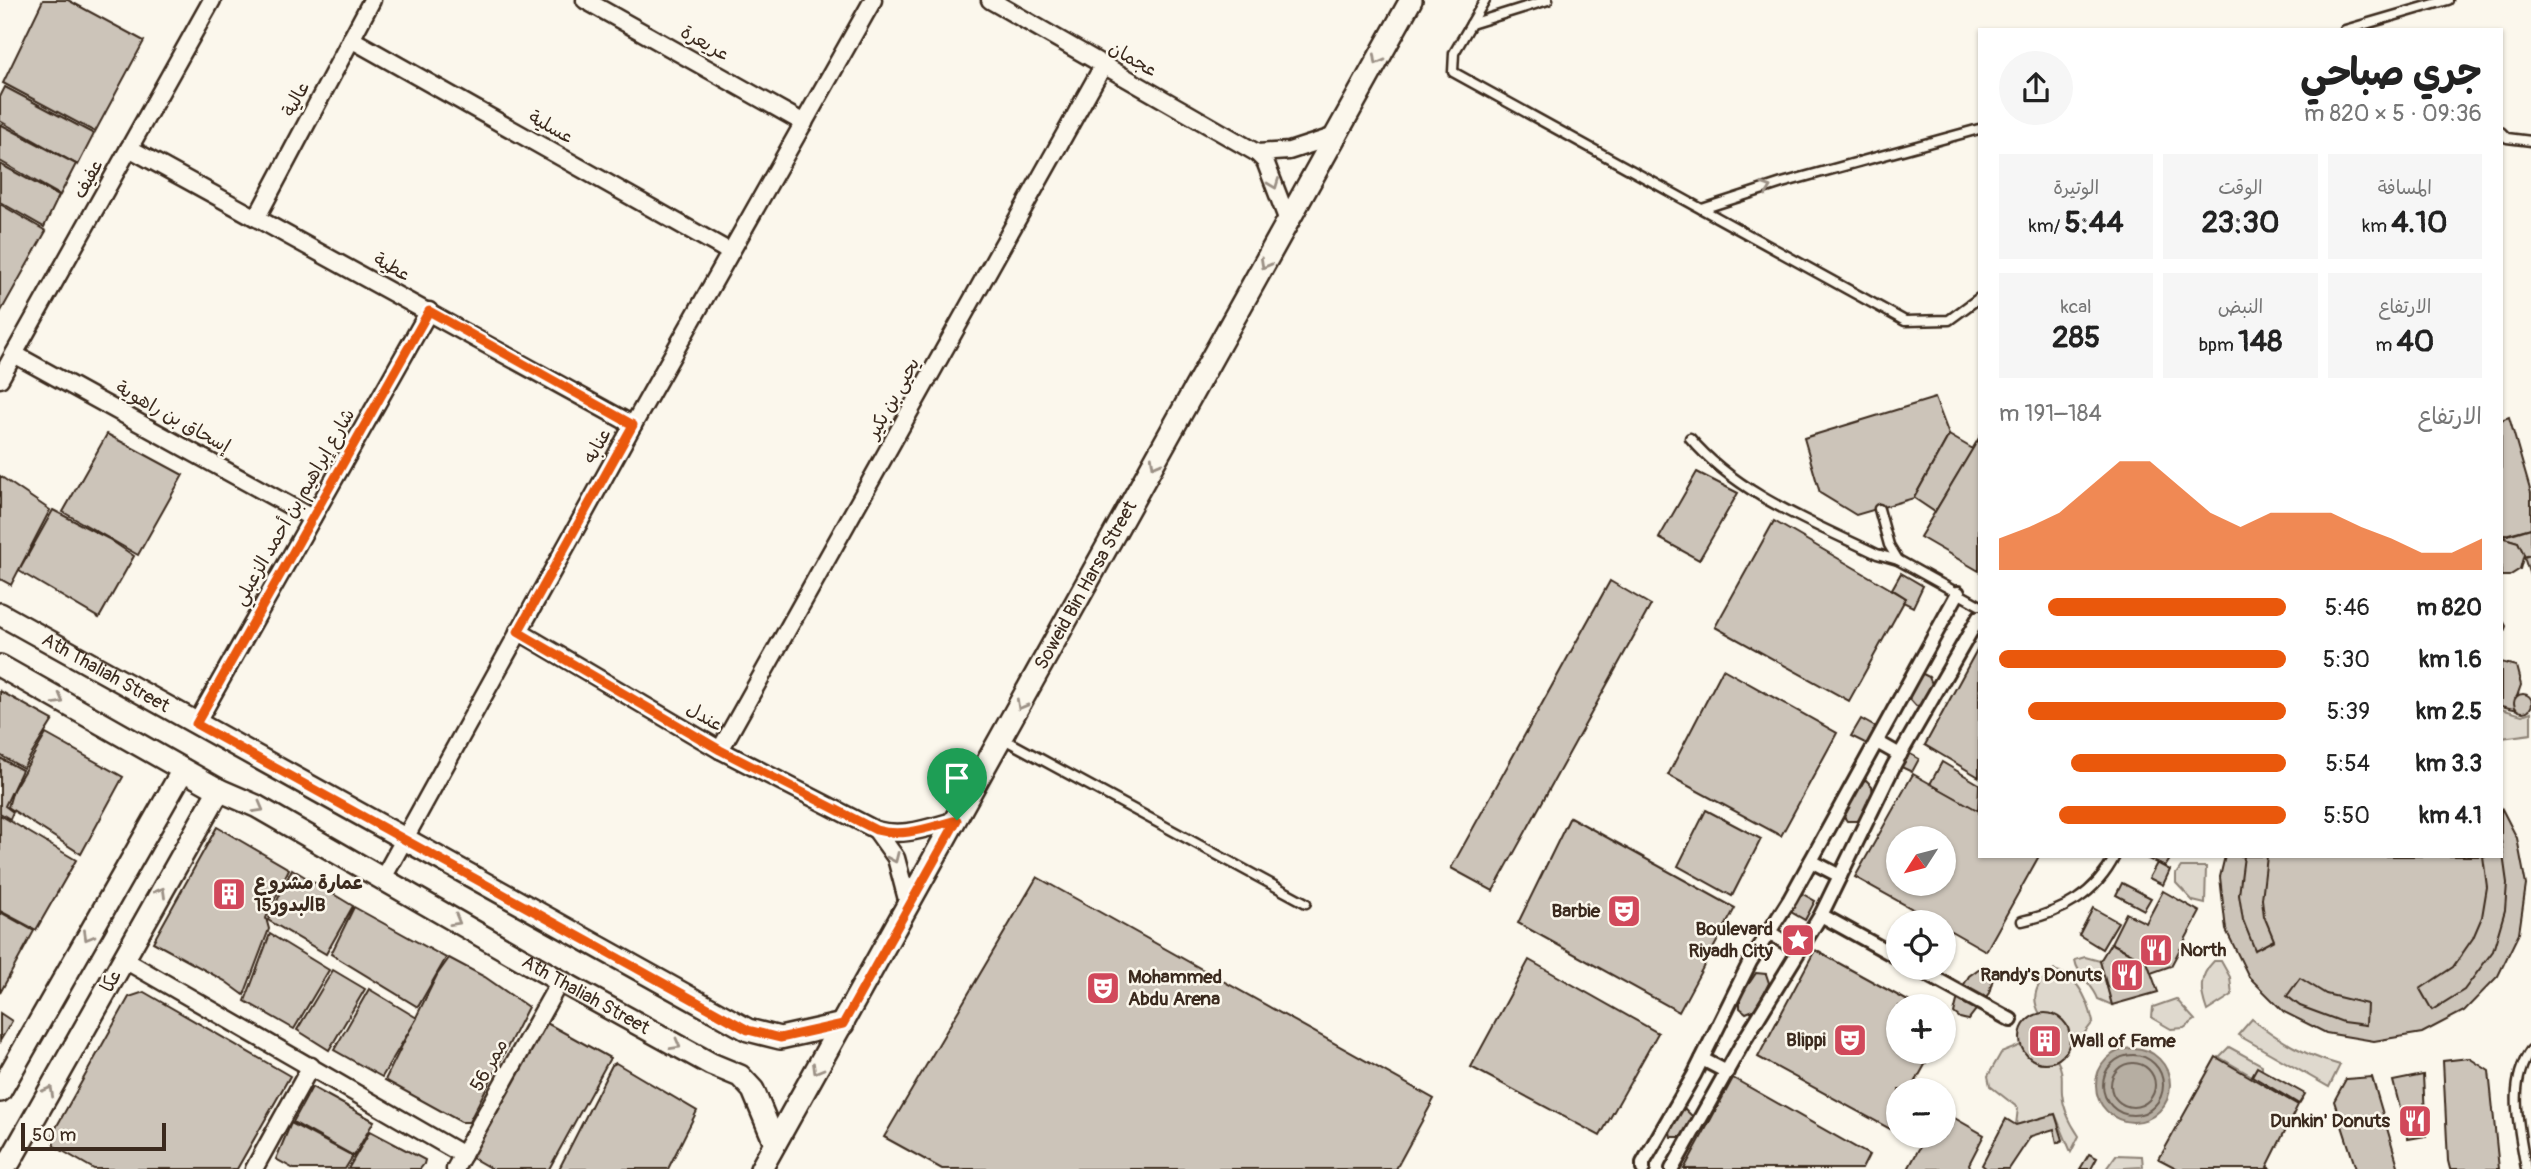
<!DOCTYPE html>
<html lang="ar">
<head>
<meta charset="utf-8">
<style>
	body { margin:0; font-family:Pangolin,"Playpen Sans Arabic",sans-serif; background:#f6f6f6; color:#222; direction:rtl; height:100vh; display:flex; flex-direction:column; font-size:26px; white-space:nowrap }
	* { box-sizing:border-box; margin:0 }
	p { font-size:23px; color:#767676 }
	.icon { flex:none; width:38px; height:38px; fill:none; stroke:currentColor; stroke-width:2; stroke-linecap:round; stroke-linejoin:round }
	.map { position:relative; flex:1; overflow:hidden; direction:ltr }
	.side { position:absolute; left:1978px; top:28px; width:525px; height:830px; display:flex; flex-direction:column; background:#fff; border-radius:0px; box-shadow:0 2px 5px #0004; direction:rtl }
	.side>* { flex:none }
	.needle { width:46px; rotate:234deg }
	.fabs { position:absolute; left:1886px; top:826px; display:grid; gap:14px }
	.fabs a { display:grid; place-items:center; width:70px; height:70px; border-radius:50%; background:#fff; box-shadow:0 2px 5px #0004; font-size:35px }
	.scale { position:absolute; left:21px; bottom:18px; width:145px; box-sizing:border-box; padding-left:7px; border:4px solid #3b2a1e; border-top:0; font-size:19px; line-height:24px; white-space:nowrap; color:#3b2a1e; -webkit-text-stroke:5px #fbf7ec; paint-order:stroke }
	.pin { position:absolute; display:grid; place-items:center; width:60px; height:60px; color:#fff; margin:-72px -30px; border-radius:50% 50% 50% 0; rotate:-45deg; box-shadow:0 0 7px #0007 }
	.pin .icon { rotate:45deg }
	.round { display:grid; place-items:center; flex:none; width:74px; height:74px; border-radius:37px; background:#f6f6f6 }
	.overview { display:flex; align-items:center; justify-content:space-between; height:119px; padding:0 21px }
	h1 { font-size:38px; font-weight:700; line-height:52px }
	.figures { display:grid; grid-template-columns:repeat(3,1fr); gap:10px; height:119px; padding:7px 21px }
	.figures div { display:grid; align-content:center; border-radius:0px; background:#f6f6f6; text-align:center }
	.figures b { font-size:30px; font-weight:700 }
	.figures small { font-size:19px; font-weight:400 }
	.figures p { font-size:19px }
	.chart { height:196px; padding:14px 21px }
	.chart p { display:flex; justify-content:space-between }
	.chart svg { width:100%; height:126px; margin-top:7px; fill:#ea580c; opacity:.7 }
	ul { padding:0 21px; list-style:none; font-size:23px }
	li { display:grid; grid-template-columns:112px 84px 1fr; align-items:center; height:52px }
	li i { height:18px; border-radius:9px; background:#ea580c }
	.map>svg:first-child { display:block }
</style>
</head>
<body>
<div class="map">
<svg width="2531" height="1169" viewBox="0 0 2531 1169">
	<rect width="100%" height="100%" fill="#fbf7ec"/>
	<filter id="ink" filterUnits="userSpaceOnUse"><feTurbulence type="fractalNoise" baseFrequency=".0143" numOctaves="2"/><feDisplacementMap in="SourceGraphic" scale="14" xChannelSelector="R" yChannelSelector="G"/><feConvolveMatrix kernelMatrix="1 2 1 2 8 2 1 2 1" color-interpolation-filters="sRGB"/></filter>
	<g filter="url(#ink)">
		<!-- green -->
		<g fill="#dfd9ce" stroke="#8d8276" stroke-width="2">
			<path d="M2501,709l21,6 9,-3v22l-30,4z"/>
			<path d="M2181,867h25l-1,37 -12,-3 -17,-18v-9z"/>
			<path d="M2085,957l15,4 12,44 -14,-6c-5,-15 -21,-24 -23,-39z"/>
			<path d="M2214,961h7l9,16 2,18 -25,16c-7,-20 -9,-34 7,-50z"/>
			<path d="M2054,970c24,6 34,29 39,52l-10,13 -13,1c-5,-16 -14,-23 -30,-22 -11,-19 -2,-33 14,-44z"/>
			<path d="M2176,999l19,21 -11,8 -13,1 -19,-11 1,-11z"/>
			<path d="M2252,1019c27,22 54,37 88,46l-11,22 -91,-52z"/>
			<path d="M2021,1045c8,16 20,21 36,15 7,12 4,20 5,33 1,16 8,30 17,43l-8,16 -16,-38 -39,11 2,-17 -28,-22 -2,-10 13,-23z"/>
			<path d="M2229,1047l33,18v5l-5,-3 -5,9 -33,-19z"/>
			<path d="M2116,1155l26,1 1,11 -37,2z"/>
		</g>
		<!-- water -->
		<circle fill="#b6aea2" stroke="#85796d" stroke-width="2" cx="2133" cy="1085" r="37"/>
		<g fill="none" stroke-linecap="round" stroke-linejoin="round">
			<!-- shore -->
			<g stroke="#6c5f53" stroke-width="2">
				<circle cx="2133" cy="1085" r="30"/>
				<circle cx="2133" cy="1085" r="22"/>
			</g>
		</g>
		<!-- building -->
		<g fill="#ccc4b9" stroke="#3b2a1e" stroke-width="2" fill-rule="evenodd">
			<path d="M43,0h25l76,41 -49,91 -92,-49z"/>
			<path d="M5,87l89,47 -16,31 -78,-44v-24z"/>
			<path d="M0,124l76,40 -16,31 -60,-34z"/>
			<path d="M0,164l59,32 -15,31 -44,-25z"/>
			<path d="M0,204l46,27 -46,82z"/>
			<path d="M1935,398l14,37 -35,63 -58,17 -36,-22 -16,-55z"/>
			<path d="M2509,417l22,76v35l-30,8v-116z"/>
			<path d="M107,434l76,41 -45,80 -75,-43z"/>
			<path d="M1949,435l24,14 -38,63 -21,-14z"/>
			<path d="M1979,438v133l-59,-34z"/>
			<path d="M1697,472l41,21 -39,67 -40,-22z"/>
			<path d="M0,476l50,34 -39,75 -11,-6z"/>
			<path d="M53,510l56,29 25,17 -35,62 -80,-47z"/>
			<path d="M1774,521l132,77 -57,103 -134,-74z"/>
			<path d="M2531,528v27l-7,2 -6,-15 -17,-5z"/>
			<path d="M2501,537l17,5 6,12 -4,15 -11,7h-8z"/>
			<path d="M2531,555v24l-7,-22z"/>
			<path d="M1901,573l22,13 -10,21 -10,-5 3,-4 -14,-9z"/>
			<path d="M1610,581l41,24 -158,286 -42,-23z"/>
			<path d="M2501,617l5,9 -5,14z"/>
			<path d="M1979,646v131l-54,-32z"/>
			<path d="M2501,662l15,4 5,19 -6,17 3,8 -17,-4z"/>
			<path d="M1723,669l114,64 -56,103 -113,-61z"/>
			<path d="M1923,674l6,3 4,9 -11,19 -6,1 -9,-10 12,-20z"/>
			<path d="M0,691l53,29 -30,48 -23,-13z"/>
			<circle cx="2523" cy="703" r="9"/>
			<path d="M1861,719l16,9 -10,16 -16,-8z"/>
			<path d="M46,734l77,43 -42,77 -73,-47 5,-17z"/>
			<path d="M1905,751l14,8 -7,13 -15,-7z"/>
			<path d="M0,758l22,12 -17,36 8,6 -3,7 -10,-6z"/>
			<path d="M1942,762l37,22 -1,27 -48,-27z"/>
			<path d="M1913,774l66,37v45h60l-53,95 -42,-24v-5h-8l-81,-45zM1899,838h45v46h-45z"/>
			<path d="M1866,780l6,6 1,11 -15,24h-11l-5,-7 17,-32z"/>
			<path d="M2501,807l16,31 9,47 -7,48 -21,43 -34,35 -42,22 -48,8 -48,-8 -42,-21 -35,-35 -23,-47 -6,-53 5,-21h276z"/>
			<path d="M1706,810l55,29 -29,57 -54,-30z"/>
			<path d="M0,815l76,45 -40,70 -36,-19z"/>
			<path d="M1570,817l165,91 -56,104 -161,-89z"/>
			<path d="M217,827l72,42 -23,49 3,11 -25,66 -19,-14 -72,-39z"/>
			<path d="M2501,840l6,43 -2,27 -12,41 -29,39 -32,20 -12,-21 33,-22 20,-29 9,-21 5,-30 -4,-31h18z"/>
			<path d="M2142,856h30l-7,11z"/>
			<path d="M2244,856h23l-5,43 2,17 10,24 -19,10 -12,-30 -4,-25z"/>
			<path d="M2157,863l13,7 -7,15 -14,-7z"/>
			<path d="M292,869l61,37 -27,48 -58,-34z"/>
			<path d="M1037,877l397,222 -38,70h-454l-58,-32z"/>
			<path d="M2122,883l29,15 -7,12 -28,-15z"/>
			<path d="M2163,891l37,21 -29,54 -20,7 -4,-11 -36,-19 15,-30 20,10z"/>
			<path d="M1801,893l14,8 -10,19 -14,-8z"/>
			<path d="M354,907l92,51 -28,49 -87,-53z"/>
			<path d="M2093,908l25,14 -16,27 -23,-14z"/>
			<path d="M0,912l34,19 -34,62z"/>
			<path d="M270,934l59,36 -35,59 -49,-28z"/>
			<path d="M2111,943l36,19 11,30 -46,13 -12,-44z"/>
			<path d="M1815,950l102,56h-18v46h33l-21,38h-12v23l-9,16 -132,-72z"/>
			<path d="M449,958l36,19 43,30 -59,115h-8l-76,-42 52,-105z"/>
			<path d="M1529,960l129,73 -58,103 -129,-69z"/>
			<path d="M1984,965l10,10 -5,18 -21,27 -8,-2 -6,-5 5,-20 10,-17z"/>
			<path d="M333,970l32,19 -36,61 -32,-20z"/>
			<path d="M1756,973l10,1 3,9 -13,26 -10,4 -6,-5v-11z"/>
			<path d="M2300,978l26,16 41,10 -1,21 -23,-3 -43,-16 -13,-10z"/>
			<path d="M369,989l48,29 -35,59 -48,-27z"/>
			<path d="M144,992l146,84 -53,93h-143l-40,-23 -1,-13 76,-136z"/>
			<path d="M0,1013l12,8 -12,20z"/>
			<circle cx="2045" cy="1038" r="25"/>
			<path d="M543,1021l67,37 -61,111h-57l-21,-12 34,-72z"/>
			<path d="M2216,1057l82,48 -31,62 4,2h-93l-19,-10z"/>
			<path d="M2469,1058l20,13 10,98h-49l-2,-8 -5,-100z"/>
			<path d="M616,1063l81,48 -29,58h-109l53,-104z"/>
			<path d="M2257,1067l48,27 -6,10 -47,-28z"/>
			<path d="M2423,1075l3,61 -18,3 -15,-58z"/>
			<path d="M2372,1077l27,92h-43l-22,-68 12,-22z"/>
			<path d="M1733,1078l136,77 -7,14h-178z"/>
			<path d="M312,1087l62,34 -20,35 -61,-34z"/>
			<path d="M1685,1109l8,8 -1,7 -7,13h-14l-2,-10 10,-16z"/>
			<path d="M1944,1112l40,23 -15,29 2,5h-63l18,-33h18z"/>
			<path d="M2055,1114l8,26 -6,3 -3,-14 -23,7 -22,33h-22l-5,-4 24,-46 10,6z"/>
			<path d="M291,1123l62,33 -8,13h-51l-18,-10z"/>
			<path d="M370,1131l55,29 -1,4 -4,5h-72z"/>
			<path d="M2089,1154l8,4 -6,11h-11z"/>
		</g>
		<g fill="none" stroke-linecap="round" stroke-linejoin="round">
			<!-- service casing -->
			<g stroke="#3b2a1e" stroke-width="13">
				<g id="service">
					<path d="M1485,0l-31,53 -1,19 452,249 44,-1 30,-22"/>
					<path d="M1471,24l77,-24"/>
					<path d="M2345,30l103,-30"/>
					<path d="M2501,132l6,6 24,3"/>
					<path d="M1702,209l80,-26 197,-54"/>
					<path d="M1690,438c47,56 123,85 187,116l21,6"/>
					<path d="M1879,509l10,36 9,15 81,45"/>
					<path d="M1002,738l304,165"/>
					<path d="M2022,921c41,-9 74,-27 93,-65"/>
					<path d="M2526,1169c-6,-40 -20,-84 5,-119"/>
				</g>
			</g>
			<!-- pedestrian casing -->
			<g stroke="#3b2a1e" stroke-width="18">
				<g id="pedestrian">
					<path d="M1877,742l23,13"/>
					<path d="M1811,861l29,15"/>
					<path d="M1821,915l78,43"/>
					<path d="M1769,932l30,19"/>
					<path d="M1916,968l95,52"/>
					<path d="M1702,1059l25,13"/>
					<path d="M1643,1169v-6l51,-88 56,-113 40,-63 168,-306"/>
					<path d="M1672,1169l70,-125 79,-129 73,-150 85,-148"/>
				</g>
			</g>
			<!-- minor casing -->
			<g stroke="#3b2a1e" stroke-width="21">
				<g id="minor">
					<path d="M585,0l219,123"/>
					<path d="M990,0l267,153"/>
					<path d="M351,39l379,213"/>
					<path d="M129,148l504,277"/>
					<path d="M257,217l115,-217"/>
					<path d="M1288,221l-23,-60 -8,-8 32,-2 46,-15"/>
					<path d="M14,354l298,164"/>
					<path d="M0,379l212,-379"/>
					<path d="M518,631l202,119 156,80"/>
					<path d="M196,724l233,-413"/>
					<path d="M720,750l383,-684"/>
					<path d="M383,878l250,-453 240,-425"/>
					<path d="M909,907l-13,-49 -20,-28c29,8 53,-3 81,-10"/>
					<path d="M123,959l340,196"/>
					<path d="M254,1169l57,-103"/>
					<path d="M455,1169l105,-188"/>
				</g>
			</g>
			<!-- tertiary casing -->
			<g stroke="#3b2a1e" stroke-width="26">
				<g id="tertiary">
					<path id="s1" d="M0,614l748,416 32,8 63,-14"/>
					<path id="s2" d="M0,666l219,124 37,16 304,175 151,83 29,12 13,14 22,53"/>
					<path d="M0,1091l183,-321"/>
					<path d="M0,1168l10,-7 209,-371"/>
					<path id="s3" d="M761,1169l650,-1169"/>
				</g>
			</g>
			<!-- service -->
			<use href="#service" stroke="#fbf7ec" stroke-width="8"/>
			<!-- pedestrian -->
			<use href="#pedestrian" stroke="#fbf7ec" stroke-width="12"/>
			<!-- minor -->
			<use href="#minor" stroke="#fbf7ec" stroke-width="16"/>
			<!-- tertiary -->
			<use href="#tertiary" stroke="#fbf7ec" stroke-width="21"/>
		</g>
		<!-- one-way arrows -->
		<defs><path id="oneway-chevron" d="M-2-3.5L2.5 0L-2 3.5" fill="none" stroke-width="1.6" stroke-linecap="round" stroke-linejoin="round" transform="scale(1.75)"/></defs>
		<g stroke="#9b9085">
			<use href="#oneway-chevron" transform="translate(1378 60) rotate(119)"/>
			<use href="#oneway-chevron" transform="translate(1274 184) rotate(69)"/>
			<use href="#oneway-chevron" transform="translate(1767 188) rotate(-19)"/>
			<use href="#oneway-chevron" transform="translate(1265 264) rotate(119)"/>
			<use href="#oneway-chevron" transform="translate(1155 463) rotate(119)"/>
			<use href="#oneway-chevron" transform="translate(59 700) rotate(30)"/>
			<use href="#oneway-chevron" transform="translate(1021 705) rotate(119)"/>
			<use href="#oneway-chevron" transform="translate(259 808) rotate(29)"/>
			<use href="#oneway-chevron" transform="translate(894 858) rotate(66)"/>
			<use href="#oneway-chevron" transform="translate(161 892) rotate(-60)"/>
			<use href="#oneway-chevron" transform="translate(456 921) rotate(30)"/>
			<use href="#oneway-chevron" transform="translate(88 936) rotate(120)"/>
			<use href="#oneway-chevron" transform="translate(676 1045) rotate(29)"/>
			<use href="#oneway-chevron" transform="translate(817 1069) rotate(120)"/>
			<use href="#oneway-chevron" transform="translate(49 1091) rotate(-61)"/>
		</g>
	</g>
	<g fill="none" stroke-linecap="round" stroke-linejoin="round" filter="url(#ink)">
		<!-- route casing -->
		<g stroke="#fff" stroke-width="14">
			<path id="route" d="M429,311l204,114 -115,207 202,118 156,80c29,8 53,-3 81,-10l-114,204 -63,14 -32,-8 -552,-306z"/>
		</g>
		<!-- route -->
		<use href="#route" stroke="#ea580c" stroke-width="9"/>
	</g>
	<!-- icons -->
	<defs>
		<g id="building-square" transform="scale(1.75)"><rect x="-9" y="-9" width="18" height="18" rx="4" fill="#d1495b" stroke="#fbf7ec"/><path d="M-4-6H4V6H1V3H-1V6H-4ZM-2.5-4.3h1.7v1.8h-1.7ZM.8-4.3h1.7v1.8H.8ZM-2.5-1h1.7V.8h-1.7ZM.8-1h1.7V.8H.8Z" fill="#fff"/></g>
		<g id="theatre-square" transform="scale(1.75)"><rect x="-9" y="-9" width="18" height="18" rx="4" fill="#d1495b" stroke="#fbf7ec"/><path d="M-5-5.5Q0-4 5-5.5V0Q5 5 0 6Q-5 5-5 0ZM-3.3-2.5H-1v1.5H-3.3ZM1-2.5H3.3v1.5H1ZM-2.8 1Q0 5.5 2.8 1Z" fill="#fff"/></g>
		<g id="sight-square" transform="scale(1.75)"><rect x="-9" y="-9" width="18" height="18" rx="4" fill="#d1495b" stroke="#fbf7ec"/><path d="M0-6L1.8-2.2L6-1.7L2.9 1.2L3.7 5.4L0 3.3L-3.7 5.4L-2.9 1.2L-6-1.7L-1.8-2.2Z" fill="#fff"/></g>
		<g id="restaurant-square" transform="scale(1.75)"><rect x="-9" y="-9" width="18" height="18" rx="4" fill="#d1495b" stroke="#fbf7ec"/><path d="M-5-6h1v4h1v-4h1v4h1v-4h1v5L-1.5 .5V6h-2V.5L-5-1ZM5-6V6H3V1.5H1.5Q1.5-4 5-6Z" fill="#fff"/></g>
	</defs>
	<g fill-rule="evenodd">
		<use href="#building-square" x="229" y="894"/>
		<use href="#theatre-square" x="1624" y="911"/>
		<use href="#sight-square" x="1798" y="940"/>
		<use href="#restaurant-square" x="2156" y="950"/>
		<use href="#restaurant-square" x="2127" y="975"/>
		<use href="#theatre-square" x="1103" y="988"/>
		<use href="#theatre-square" x="1850" y="1040"/>
		<use href="#building-square" x="2045" y="1041"/>
		<use href="#restaurant-square" x="2415" y="1121"/>
	</g>
	<g text-anchor="middle" dominant-baseline="central" stroke-width="5" stroke-linejoin="round" paint-order="stroke">
		<!-- street labels -->
		<g font-size="19" fill="#3b2a1e" stroke="#fbf7ec">
			<text transform="translate(705 43) rotate(29)">عريعرة</text>
			<text transform="translate(1133 59) rotate(30)">عجمان</text>
			<text transform="translate(296 99) rotate(-62)">عالية</text>
			<text transform="translate(551 127) rotate(29)">عسلية</text>
			<text transform="translate(88 179) rotate(-61)">عفيف</text>
			<text transform="translate(392 267) rotate(29)">عطية</text>
			<text transform="translate(893 398) rotate(-61)">يحيى بن بكير</text>
			<text transform="translate(173 417) rotate(29)">إسحاق بن راهوية</text>
			<text transform="translate(597 446) rotate(-61)">عنابه</text>
			<text transform="translate(294 507) rotate(-60)">شارع إبراهيم بن أحمد الزعبلي</text>
			<text stroke="none"><textPath href="#s3" startOffset="668">Soweid Bin Harsa Street</textPath></text>
			<text stroke="none"><textPath href="#s1" startOffset="121">Ath Thaliah Street</textPath></text>
			<text transform="translate(705 717) rotate(30)">عندل</text>
			<text transform="translate(111 981) rotate(-61)">عكا</text>
			<text stroke="none"><textPath href="#s2" startOffset="672">Ath Thaliah Street</textPath></text>
			<text transform="translate(489 1065) rotate(-61)">ممر 56</text>
		</g>
		<!-- poi labels -->
		<g font-size="19" font-weight="bold" fill="#3b2a1e" stroke="#fbf7ec" text-anchor="end">
			<text x="254" y="883" text-anchor="start">عمارة مشروع<tspan x="254" dy="22">البدور15B</tspan></text>
			<text x="1600" y="911">Barbie</text>
			<text x="1773" y="929">Boulevard<tspan x="1773" dy="22">Riyadh City</tspan></text>
			<text x="2180" y="950" text-anchor="start">North</text>
			<text x="2102" y="975">Randy's Donuts</text>
			<text x="1128" y="977" text-anchor="start">Mohammed<tspan x="1128" dy="22">Abdu Arena</tspan></text>
			<text x="1826" y="1040">Blippi</text>
			<text x="2070" y="1041" text-anchor="start">Wall of Fame</text>
			<text x="2390" y="1121">Dunkin' Donuts</text>
		</g>
	</g>
</svg>
<div class="fabs">
<a><svg class="needle" viewBox="-14 -14 28 28"><path d="M0-13l5 13h-10z" fill="#e53935"/><path d="M0 13l5-13h-10z" fill="#767676"/></svg></a>
<a><svg class="icon" aria-label="locate" viewBox="0 0 24 24"><circle cx="12" cy="12" r="6"/><path d="M12 2v4M12 18v4M2 12h4M18 12h4"/></svg></a>
<a>+</a>
<a>−</a>
</div>
<div class="scale">50 m</div>
<div class="pin" style="left:957px;top:820px;background:#1e9e55"><svg class="icon" aria-label="arrive" viewBox="0 0 24 24"><path d="M6 21V4h12l-3 4 3 4H6"/></svg></div>
<section class="side">
<div class="overview"><div><h1>جري صباحي</h1><p>09:36 · 5 × 820 m</p></div><a class="round"><svg class="icon" aria-label="share" viewBox="0 0 24 24"><path d="M12 15V3M7 8l5-5 5 5M5 13v7h14v-7"/></svg></a></div>
<div class="figures">
<div><p>المسافة</p><b>4.10<small> km</small></b></div>
<div><p>الوقت</p><b>23:30</b></div>
<div><p>الوتيرة</p><b>5:44<small> /km</small></b></div>
</div>
<div class="figures">
<div><p>الارتفاع</p><b>40<small> m</small></b></div>
<div><p>النبض</p><b>148<small> bpm</small></b></div>
<div><p>kcal</p><b>285</b></div>
</div>
<div class="chart"><p><span>الارتفاع</span>184–191 m</p>
<svg viewBox="0 0 160 44" preserveAspectRatio="none"><path d="M0 44V33L10 29L20 24L30 15L40 6L50 6L60 15L70 24L80 29L90 24L100 24L110 24L120 29L130 33L140 38L150 38L160 33V44z"/></svg>
</div>
<ul>
<li><b>820 m</b>5:46<i style="width:83%"></i></li>
<li><b>1.6 km</b>5:30<i style="width:100%"></i></li>
<li><b>2.5 km</b>5:39<i style="width:90%"></i></li>
<li><b>3.3 km</b>5:54<i style="width:75%"></i></li>
<li><b>4.1 km</b>5:50<i style="width:79%"></i></li>
</ul>
</section>
</div>
</body>
</html>
